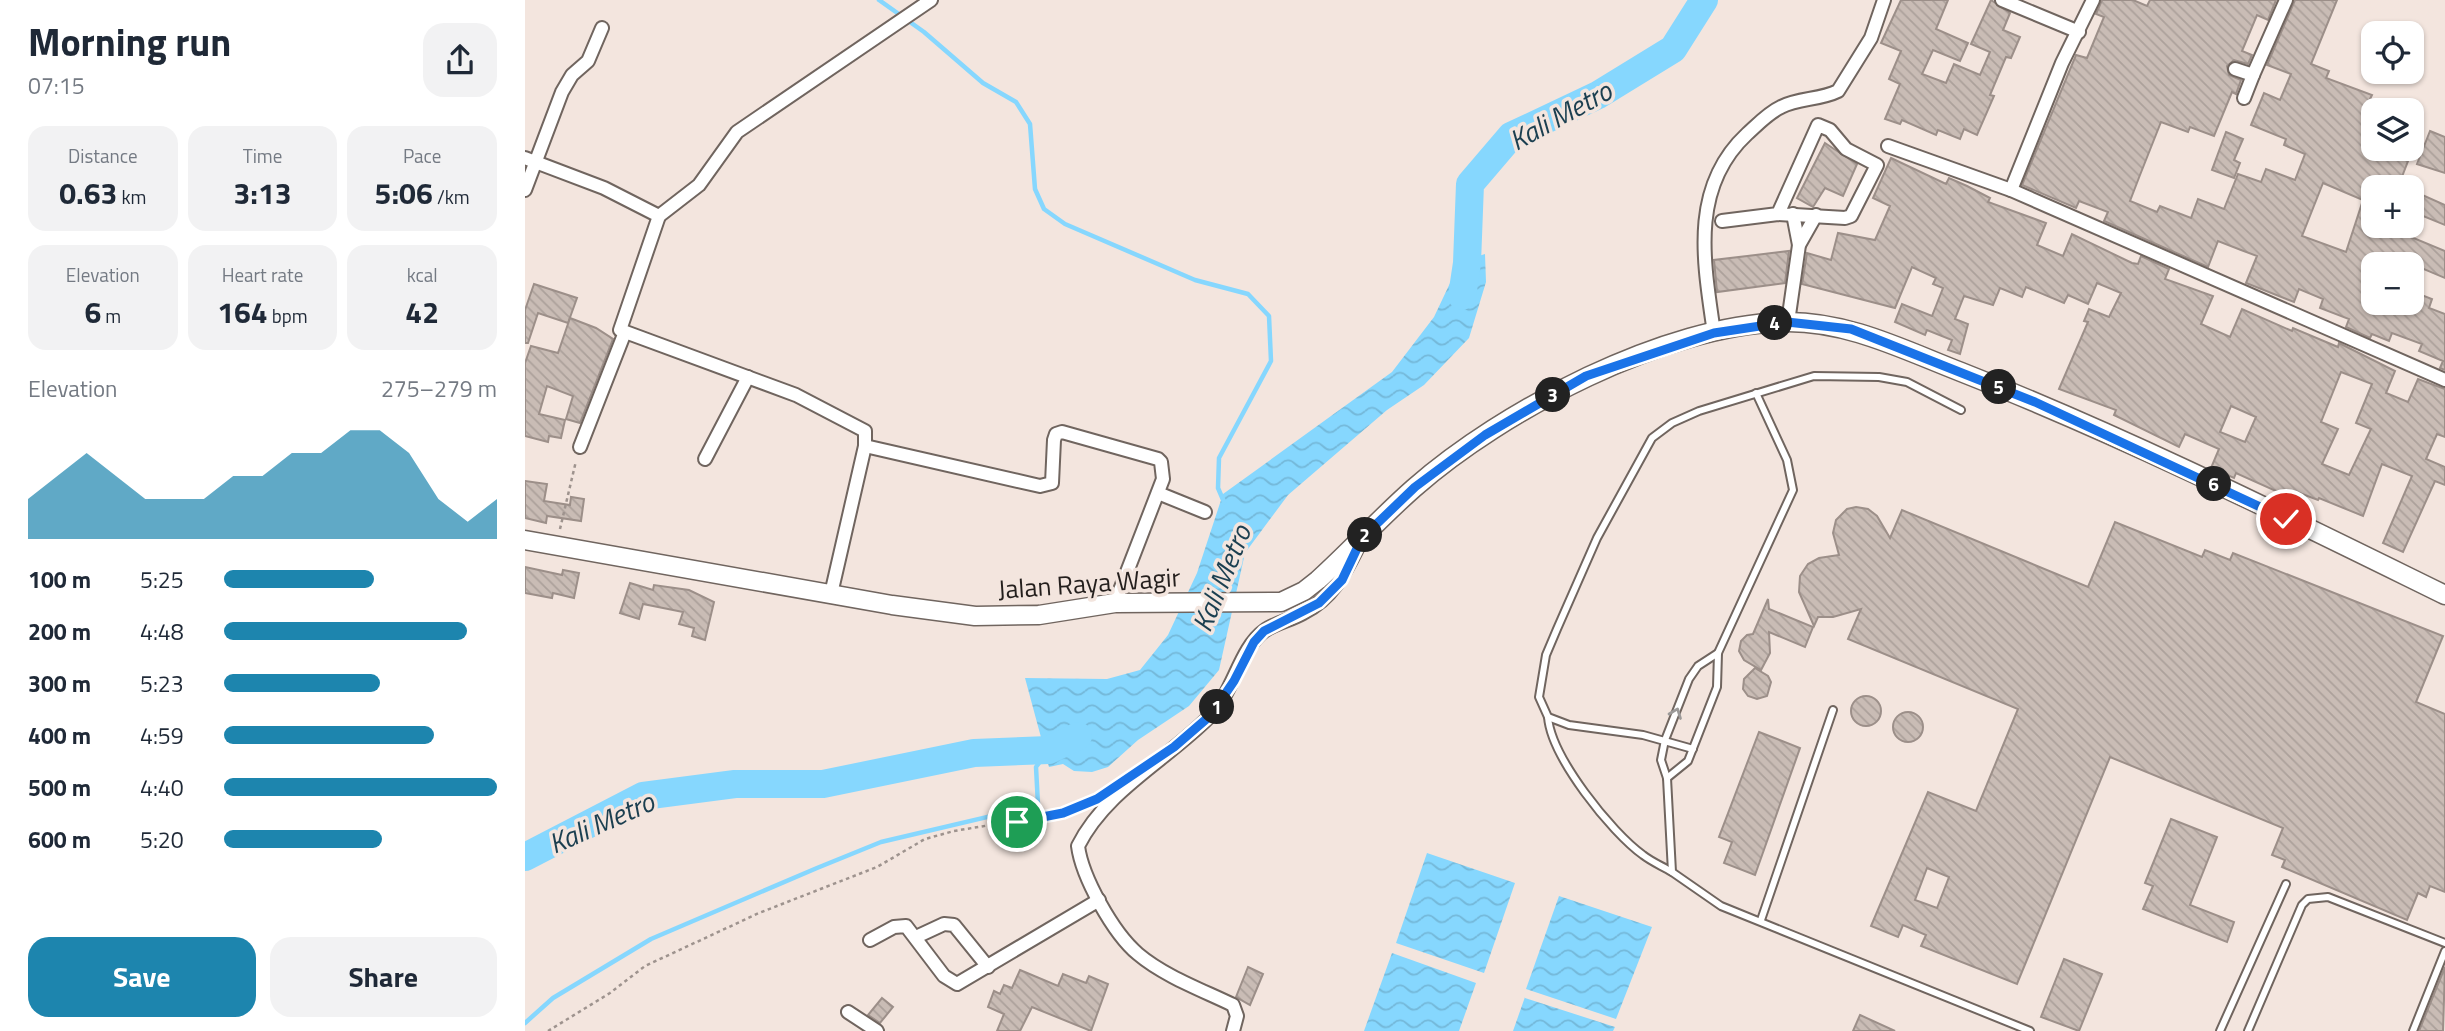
<!DOCTYPE html>
<html lang="en">
<head>
<meta charset="utf-8">
<style>
	body { margin:0; font-family:"Titillium Web",sans-serif; background:#f2f2f3; color:#1f2937; height:100vh; display:flex; flex-direction:column; font-size:26px; white-space:nowrap }
	* { box-sizing:border-box; margin:0 }
	p { font-size:23px; color:#747a83 }
	.icon { flex:none; width:38px; height:38px; fill:none; stroke:currentColor; stroke-width:2; stroke-linecap:round; stroke-linejoin:round }
	.map { position:relative; flex:1; overflow:hidden }
	.panel { display:flex; flex-direction:column; background:#fff; width:525px }
	.panel>* { flex:none }
	.tools { position:absolute; left:1836px; top:21px; display:grid; gap:14px }
	.tools a { display:grid; place-items:center; width:63px; height:63px; border-radius:14px; background:#fff; box-shadow:0 2px 5px #0004; font-size:35px }
	.pin { position:absolute; display:grid; place-items:center; width:60px; height:60px; color:#fff; margin:-30px; border:4px solid #fff; border-radius:50%; box-shadow:0 2px 7px #0007 }
	.km { position:absolute; width:35px; height:35px; margin:-18px; border-radius:50%; background:#222; color:#fff; font-size:19px; line-height:35px; text-align:center }
	.round { display:grid; place-items:center; flex:none; width:74px; height:74px; border-radius:21px; background:#f2f2f3 }
	.headline { display:flex; align-items:center; justify-content:space-between; height:119px; padding:0 28px }
	h1 { font-size:38px; font-weight:700; line-height:52px }
	.stats { display:grid; grid-template-columns:repeat(3,1fr); gap:10px; height:119px; padding:7px 28px }
	.stats div { display:grid; align-content:center; border-radius:18px; background:#f2f2f3; text-align:center }
	.stats b { font-size:30px; font-weight:700 }
	.stats small { font-size:19px; font-weight:400 }
	.stats p { font-size:19px }
	.chart { height:196px; padding:14px 28px }
	.chart p { display:flex; justify-content:space-between }
	.chart svg { width:100%; height:126px; margin-top:7px; fill:#1d85ae; opacity:.7 }
	.primary-button { display:flex; gap:14px; margin-top:auto; padding:14px 28px }
	.primary-button a { flex:1; height:80px; border-radius:21px; background:#1d85ae; color:#fff; font-size:28px; font-weight:700; line-height:80px; text-align:center }
	.primary-button a+a { background:#f2f2f3; color:#1f2937 }
	ul { padding:0 28px; list-style:none; font-size:23px }
	li { display:grid; grid-template-columns:112px 84px 1fr; align-items:center; height:52px }
	li i { height:18px; border-radius:9px; background:#1d85ae }
	main { display:flex; flex:1; min-height:0 }
	.map>svg:first-child { display:block }
</style>
</head>
<body>
<main>
<section class="panel">
<div class="headline"><div><h1>Morning run</h1><p>07:15</p></div><a class="round"><svg class="icon" aria-label="share" viewBox="0 0 24 24"><path d="M12 15V3M7 8l5-5 5 5M5 13v7h14v-7"/></svg></a></div>
<div class="stats">
<div><p>Distance</p><b>0.63<small> km</small></b></div>
<div><p>Time</p><b>3:13</b></div>
<div><p>Pace</p><b>5:06<small> /km</small></b></div>
</div>
<div class="stats">
<div><p>Elevation</p><b>6<small> m</small></b></div>
<div><p>Heart rate</p><b>164<small> bpm</small></b></div>
<div><p>kcal</p><b>42</b></div>
</div>
<div class="chart"><p><span>Elevation</span>275–279 m</p>
<svg viewBox="0 0 160 44" preserveAspectRatio="none"><path d="M0 44V30L10 22L20 14L30 22L40 30L50 30L60 30L70 22L80 22L90 14L100 14L110 6L120 6L130 14L140 30L150 38L160 30V44z"/></svg>
</div>
<ul>
<li><b>100 m</b>5:25<i style="width:55%"></i></li>
<li><b>200 m</b>4:48<i style="width:89%"></i></li>
<li><b>300 m</b>5:23<i style="width:57%"></i></li>
<li><b>400 m</b>4:59<i style="width:77%"></i></li>
<li><b>500 m</b>4:40<i style="width:100%"></i></li>
<li><b>600 m</b>5:20<i style="width:58%"></i></li>
</ul>
<div class="primary-button"><a>Save</a><a>Share</a></div>
</section>
<div class="map">
<svg width="1920" height="1031" viewBox="0 0 1920 1031">
	<defs>
		<pattern id="water-waves" width="16" height="10" patternUnits="userSpaceOnUse" patternTransform="scale(1.75)"><rect width="16" height="10" fill="#86d7fe"/><path d="M0 5q4-4 8 0t8 0" fill="none" stroke="#74b8d9"/></pattern>
		<pattern id="building-back-hatch" width="6" height="6" patternUnits="userSpaceOnUse" patternTransform="scale(1.75)"><rect width="6" height="6" fill="#c9bcb5"/><path d="M-1 5l2 2M0 0l6 6M5-1l2 2" fill="none" stroke="#aca19b"/></pattern>
	</defs>
	<rect width="100%" height="100%" fill="#f3e5de"/>
	<!-- water -->
	<g fill="url(#water-waves)">
		<path d="M960,254l1,28 -17,56 -45,47 -37,25 -99,85 -43,58 -26,117 -30,36 -51,34 -30,27 -16,5 -18,-1 -11,-7 -14,3 -24,-89 82,1 33,-9 28,-35 29,-62 26,-79 169,-122 42,-55 26,-55z"/>
		<path d="M902,853l88,30 -31,90 -88,-30z"/>
		<path d="M1034,896l93,31 -36,92 -90,-30z"/>
		<path d="M867,953l84,30 -17,48h-95z"/>
		<path d="M1000,997v1l90,29 -2,4h-100z"/>
	</g>
	<g fill="none" stroke-linecap="round" stroke-linejoin="round">
		<!-- stream -->
		<g stroke="#86d7fe" stroke-width="4.5">
			<path d="M354,0l45,32 59,51 33,19 14,22 5,65 9,20 21,15 130,56 53,14 21,22 2,45 -52,97 -1,30 6,14"/>
			<path d="M0,1023l28,-25 98,-59 166,-71 64,-26 157,-37 -2,-38 12,-16"/>
		</g>
		<!-- river -->
		<g stroke="#86d7fe" stroke-width="28">
			<path d="M937,296l5,-33 3,-79 41,-48 87,-41 75,-46 31,-49"/>
			<path d="M0,857l118,-61 92,-12h88l151,-31 75,-3 29,-14"/>
		</g>
	</g>
	<!-- building -->
	<g fill="url(#building-back-hatch)" stroke="#9c8f89" stroke-width="2" fill-rule="evenodd">
		<path d="M1376,0h47l-12,29 32,14 -8,18 -27,-11 -11,24 24,9 8,-19 26,11 10,-23 -19,-8 20,-44 19,13 -7,17 17,7 -9,21 -5,-1 -16,38 4,1 -17,39 -13,-6 -4,10 -22,-9 -2,5 -34,-15 -2,4 -15,-5 15,-35 -11,-5 12,-28 -20,-8z"/>
		<path d="M1577,0h31l14,6 3,-6h126l-8,20 -11,-5 -15,36 10,4 -4,9 -14,-4 -7,6 2,9 12,5 -5,14 -4,-2 -18,44 -24,-9 -2,5 -27,-10 -21,53 -10,26 27,11 3,-6 31,12 7,-19 26,10 14,-35 23,8 5,-13 29,11 10,-26 -21,-9 2,-6 -35,-14 13,-32 16,7 11,-26 -24,-9 28,-65h42l-26,64 18,7 -3,7 46,17 -2,4 26,10 -23,1v39l35,12 -10,26h-25v39h43l-5,11 34,14v27l-33,-14h-39v39h29l12,4 5,-13 13,5 -3,9 16,6v56l-5,-2 3,-7 -24,-10 3,-7 -30,-11 -3,8 -17,-7 -2,4 -24,-11 3,-8 -29,-11 3,-9 -24,-10 -5,13 -48,-19 11,-27 -16,-6 -23,-9 -10,26 -104,-46 4,-9 -29,-11 -3,7 -54,-23 54,-130 11,3 17,-41 -8,-3zM1798,183l40,17 -17,52 -44,-16z"/>
		<path d="M1905,131l15,6v36l-28,-9z"/>
		<path d="M1701,132l17,7 -9,21 6,3 -6,15 -22,-8z"/>
		<path d="M1300,143l32,21 -14,32 -18,-8 -12,19 -16,-9z"/>
		<path d="M1366,158l55,26 3,-6 18,8 23,12 -2,4 58,21 -9,22 26,11 9,-22 60,29 6,1 3,-8 28,13 -4,10 48,17 -12,28 29,13 12,-28 50,22 1,-3 45,19 1,-4 56,28 -9,22 22,9 10,-23 27,10v48l-8,-3 -11,25 19,8v18l-10,-4 -32,71 -20,-9 29,-67 -30,-12 -19,52 -44,-18 -1,2 -21,-8 -3,7 -58,-26 -2,5 -23,-10 8,-19 -34,-15 -6,13 -65,-32 2,-5 -57,-21 29,-67 -4,-1 5,-12 20,8 12,-24 -24,-10 -9,21 -20,-9 -4,8 -38,-16 -4,10 -22,-9 -7,17 -29,-9 -9,23 13,5 -8,30 -12,-4 4,-10 -25,-10 -2,5 -30,-13 7,-18 30,12 11,-28 -10,-4 3,-6 -24,-11 -17,41 -93,-24 5,-31 24,7 7,-27 37,7 15,-34 -17,-8zM1816,372l31,12 -16,39 15,6 -22,46 -27,-11 16,-35 -17,-7zM1706,406l25,11 -11,25 -25,-10z"/>
		<path d="M1886,190l34,15v20l-34,-14z"/>
		<path d="M1264,251l-4,32 -68,9 -3,-32z"/>
		<path d="M9,284l43,14 -9,25 -30,-10 -10,30h-3v-33z"/>
		<path d="M45,318l26,10 17,11 -33,84 -14,-4 7,-23 -26,-10 -8,28 26,6 -4,18 -12,-2 -1,6 -23,-6v-73l6,-17 27,7z"/>
		<path d="M0,481l22,3 -3,17 26,4 1,-8 13,2 -3,22 -34,-5 -1,7 -21,-5z"/>
		<path d="M1331,507l12,2 9,7 13,22 12,-28 186,77 27,-65 87,35 3,-7 25,10 3,-7 210,83 -27,66 29,12v178l-15,-6 -4,11 -8,-4 -11,27 -125,-53 3,-7 -13,-5 11,-27 -173,-71 -93,227 -96,-38 5,-11 -23,-10 -5,12 -27,-11 57,-134 48,19 42,-102 -170,-70 13,-30 -28,8h-15l-4,9 -15,-34 1,-16 8,-12 11,-6 20,-3 -6,-22 3,-13 11,-11zM1402,868l22,9 -12,31 -22,-8z"/>
		<path d="M0,567l37,8 1,-5 16,3 -5,25 -21,-5 -1,5 -27,-5z"/>
		<path d="M105,583l23,7 1,-5 35,5 25,12 -9,38 -13,-4 2,-8 -15,-4 4,-12 -40,-8 -4,15 -19,-6z"/>
		<path d="M1243,599l1,10 44,18 -8,20 -36,-15 1,21 -9,17 -17,-10 -5,-9 2,-10 6,-6 6,-1z"/>
		<path d="M1230,668l13,8 3,6 -4,14 -10,3 -9,-3 -5,-7 1,-10z"/>
		<circle cx="1341" cy="711" r="15"/>
		<circle cx="1383" cy="727" r="15"/>
		<path d="M1234,732l41,16 -45,127 -31,-12 8,-21 -13,-5z"/>
		<path d="M1646,819l46,18 -27,68 44,17 -7,20 -84,-33 10,-23 -8,-3z"/>
		<path d="M1539,959l38,15 -23,57 -38,-14z"/>
		<path d="M723,967l15,7 -13,31 -14,-8z"/>
		<path d="M1920,967l-2,64h-24z"/>
		<path d="M495,970l38,16 5,-12 23,9 3,-7 19,8 -17,47 -59,-24 -12,24h-23l7,-17 -16,-7 6,-16 6,3 4,-9 8,3z"/>
		<path d="M357,998l11,9 -13,16 -12,-8z"/>
		<path d="M1335,1015l35,16h-42z"/>
	</g>
	<g fill="none" stroke-linecap="round" stroke-linejoin="round">
		<!-- lane casing -->
		<g stroke="#70655f" stroke-width="10">
			<g id="lane">
				<path d="M1193,653l-20,13 -9,13 -24,61 -4,20 6,18 5,94 49,34 309,125"/>
				<path d="M1023,717c3,40 63,115 95,138 9,7 19,11 29,17"/>
				<path d="M1168,749l-50,-14 -74,-10 -21,-8 -9,-20 7,-42 11,-26 40,-91 55,-100 20,-15 27,-12 115,-35 65,1 28,5 54,28"/>
				<path d="M1142,778l21,-17 29,-74 1,-34 75,-163 -6,-30 -31,-67"/>
				<path d="M1236,920l72,-210"/>
				<path d="M1695,1031l66,-147"/>
				<path d="M1723,1031l54,-126 6,-6 20,-2 117,46"/>
				<path d="M1888,1031l32,-80"/>
			</g>
		</g>
		<!-- street casing -->
		<g stroke="#70655f" stroke-width="16">
			<g id="street">
				<path d="M1477,0l77,32"/>
				<path d="M1710,69l18,6 33,-75"/>
				<path d="M1719,98l9,-23"/>
				<path d="M1363,146l123,44 434,190"/>
				<path d="M0,158l79,30 55,28 -39,114 176,65 69,36v15l-34,148"/>
				<path d="M0,190l37,-98 10,-17 16,-14 14,-33"/>
				<path d="M1486,190l51,-127 31,-63"/>
				<path d="M1268,214l6,31"/>
				<path d="M134,216l40,-31 38,-53 194,-132"/>
				<path d="M1197,221l56,-7 40,-89 12,5 16,19 31,16 -26,51 -6,2 -67,-4"/>
				<path d="M1263,322l11,-77 17,-30"/>
				<path d="M1189,333c-10,-70 -25,-145 33,-199 10,-9 21,-21 34,-27 17,-9 39,-7 57,-16l33,-53 13,-38"/>
				<path d="M340,446l175,40 12,-3 2,-43 2,-6 6,-2 96,27 3,3 2,17 -48,124"/>
				<path d="M55,447l45,-115"/>
				<path d="M180,459l43,-82"/>
				<path d="M633,493l47,19"/>
				<path d="M391,937l28,-13 10,1 34,42"/>
				<path d="M345,940l24,-13 12,-1 38,50 13,8 142,-84"/>
				<path d="M323,1012l29,19"/>
				<path d="M708,1031l4,-15 -4,-11c-31,-15 -69,-29 -95,-51 -25,-21 -56,-77 -60,-108 28,-56 89,-86 132,-130 23,-23 30,-68 54,-85 11,-8 27,-11 39,-18 29,-14 42,-40 56,-68"/>
			</g>
		</g>
		<!-- secondary casing -->
		<g stroke="#70655f" stroke-width="21">
			<path id="secondary" d="M0,540l367,65 83,11 64,-1 76,-12 166,-1 23,-11 14,-11c33,-30 63,-63 96,-92 89,-78 252,-164 371,-166 63,-1 119,28 176,50 165,65 325,145 484,223"/>
		</g>
		<!-- path -->
		<g stroke="#9e938e" stroke-width="2.5" stroke-dasharray="3.5 3.5" stroke-linecap="butt">
			<path d="M35,529l16,-68"/>
			<path d="M23,1031l62,-38 35,-27 114,-53 118,-46 48,-28 29,-8 109,-18 26,-11"/>
		</g>
		<!-- lane -->
		<use href="#lane" stroke="#fff" stroke-width="6"/>
		<!-- street -->
		<use href="#street" stroke="#fff" stroke-width="12"/>
		<!-- secondary -->
		<use href="#secondary" stroke="#fff" stroke-width="18"/>
	</g>
	<!-- one-way arrows -->
	<defs><path id="oneway-chevron" d="M-2-3.5L2.5 0L-2 3.5" fill="none" stroke-width="1.6" stroke-linecap="round" stroke-linejoin="round" transform="scale(1.75)"/></defs>
	<use stroke="#9c9a99" href="#oneway-chevron" transform="translate(1151 713) rotate(-69)"/>
	<g fill="none" stroke-linecap="round" stroke-linejoin="round">
		<!-- route casing -->
		<g stroke="#fff" stroke-width="14">
			<path id="route" d="M492,822l46,-9 34,-14 77,-52 37,-32 23,-34 20,-39 10,-11 55,-28 23,-23 20,-42 53,-51 70,-52 101,-59 128,-43 73,-11 64,7 184,73 251,117"/>
		</g>
		<!-- route -->
		<use href="#route" stroke="#1a73e8" stroke-width="9"/>
	</g>
	<g text-anchor="middle" dominant-baseline="central" stroke-width="7" stroke-linejoin="round" paint-order="stroke">
		<!-- street labels -->
		<g font-size="26" fill="#241f1d" stroke="#f3e5de">
			<text transform="translate(564 583) rotate(-4)">Jalan Raya Wagir</text>
		</g>
		<!-- water labels -->
		<g font-size="28" font-style="italic" fill="#1b3f50" stroke="#f3e5de">
			<text transform="translate(1035 115) rotate(-29)">Kali Metro</text>
			<text transform="translate(696 578) rotate(-68)">Kali Metro</text>
			<text transform="translate(76 822) rotate(-24)">Kali Metro</text>
		</g>
	</g>
</svg>
<div class="tools">
<a><svg class="icon" aria-label="locate" viewBox="0 0 24 24"><circle cx="12" cy="12" r="6"/><path d="M12 2v4M12 18v4M2 12h4M18 12h4"/></svg></a>
<a><svg class="icon" aria-label="layers" viewBox="0 0 24 24"><path d="M12 4l9 5-9 5-9-5zM3 14l9 5 9-5"/></svg></a>
<a>+</a>
<a>−</a>
</div>
<div class="pin" style="left:492px;top:822px;background:#1e9e55"><svg class="icon" aria-label="arrive" viewBox="0 0 24 24"><path d="M6 21V4h12l-3 4 3 4H6"/></svg></div>
<div class="pin" style="left:1761px;top:519px;background:#d93025"><svg class="icon" aria-label="check" viewBox="0 0 24 24"><path d="M5 12l5 5 9-10"/></svg></div>
<b class="km" style="left:692px;top:707px">1</b>
<b class="km" style="left:840px;top:535px">2</b>
<b class="km" style="left:1028px;top:395px">3</b>
<b class="km" style="left:1250px;top:323px">4</b>
<b class="km" style="left:1474px;top:387px">5</b>
<b class="km" style="left:1689px;top:484px">6</b>
</div>
</main>
</body>
</html>
